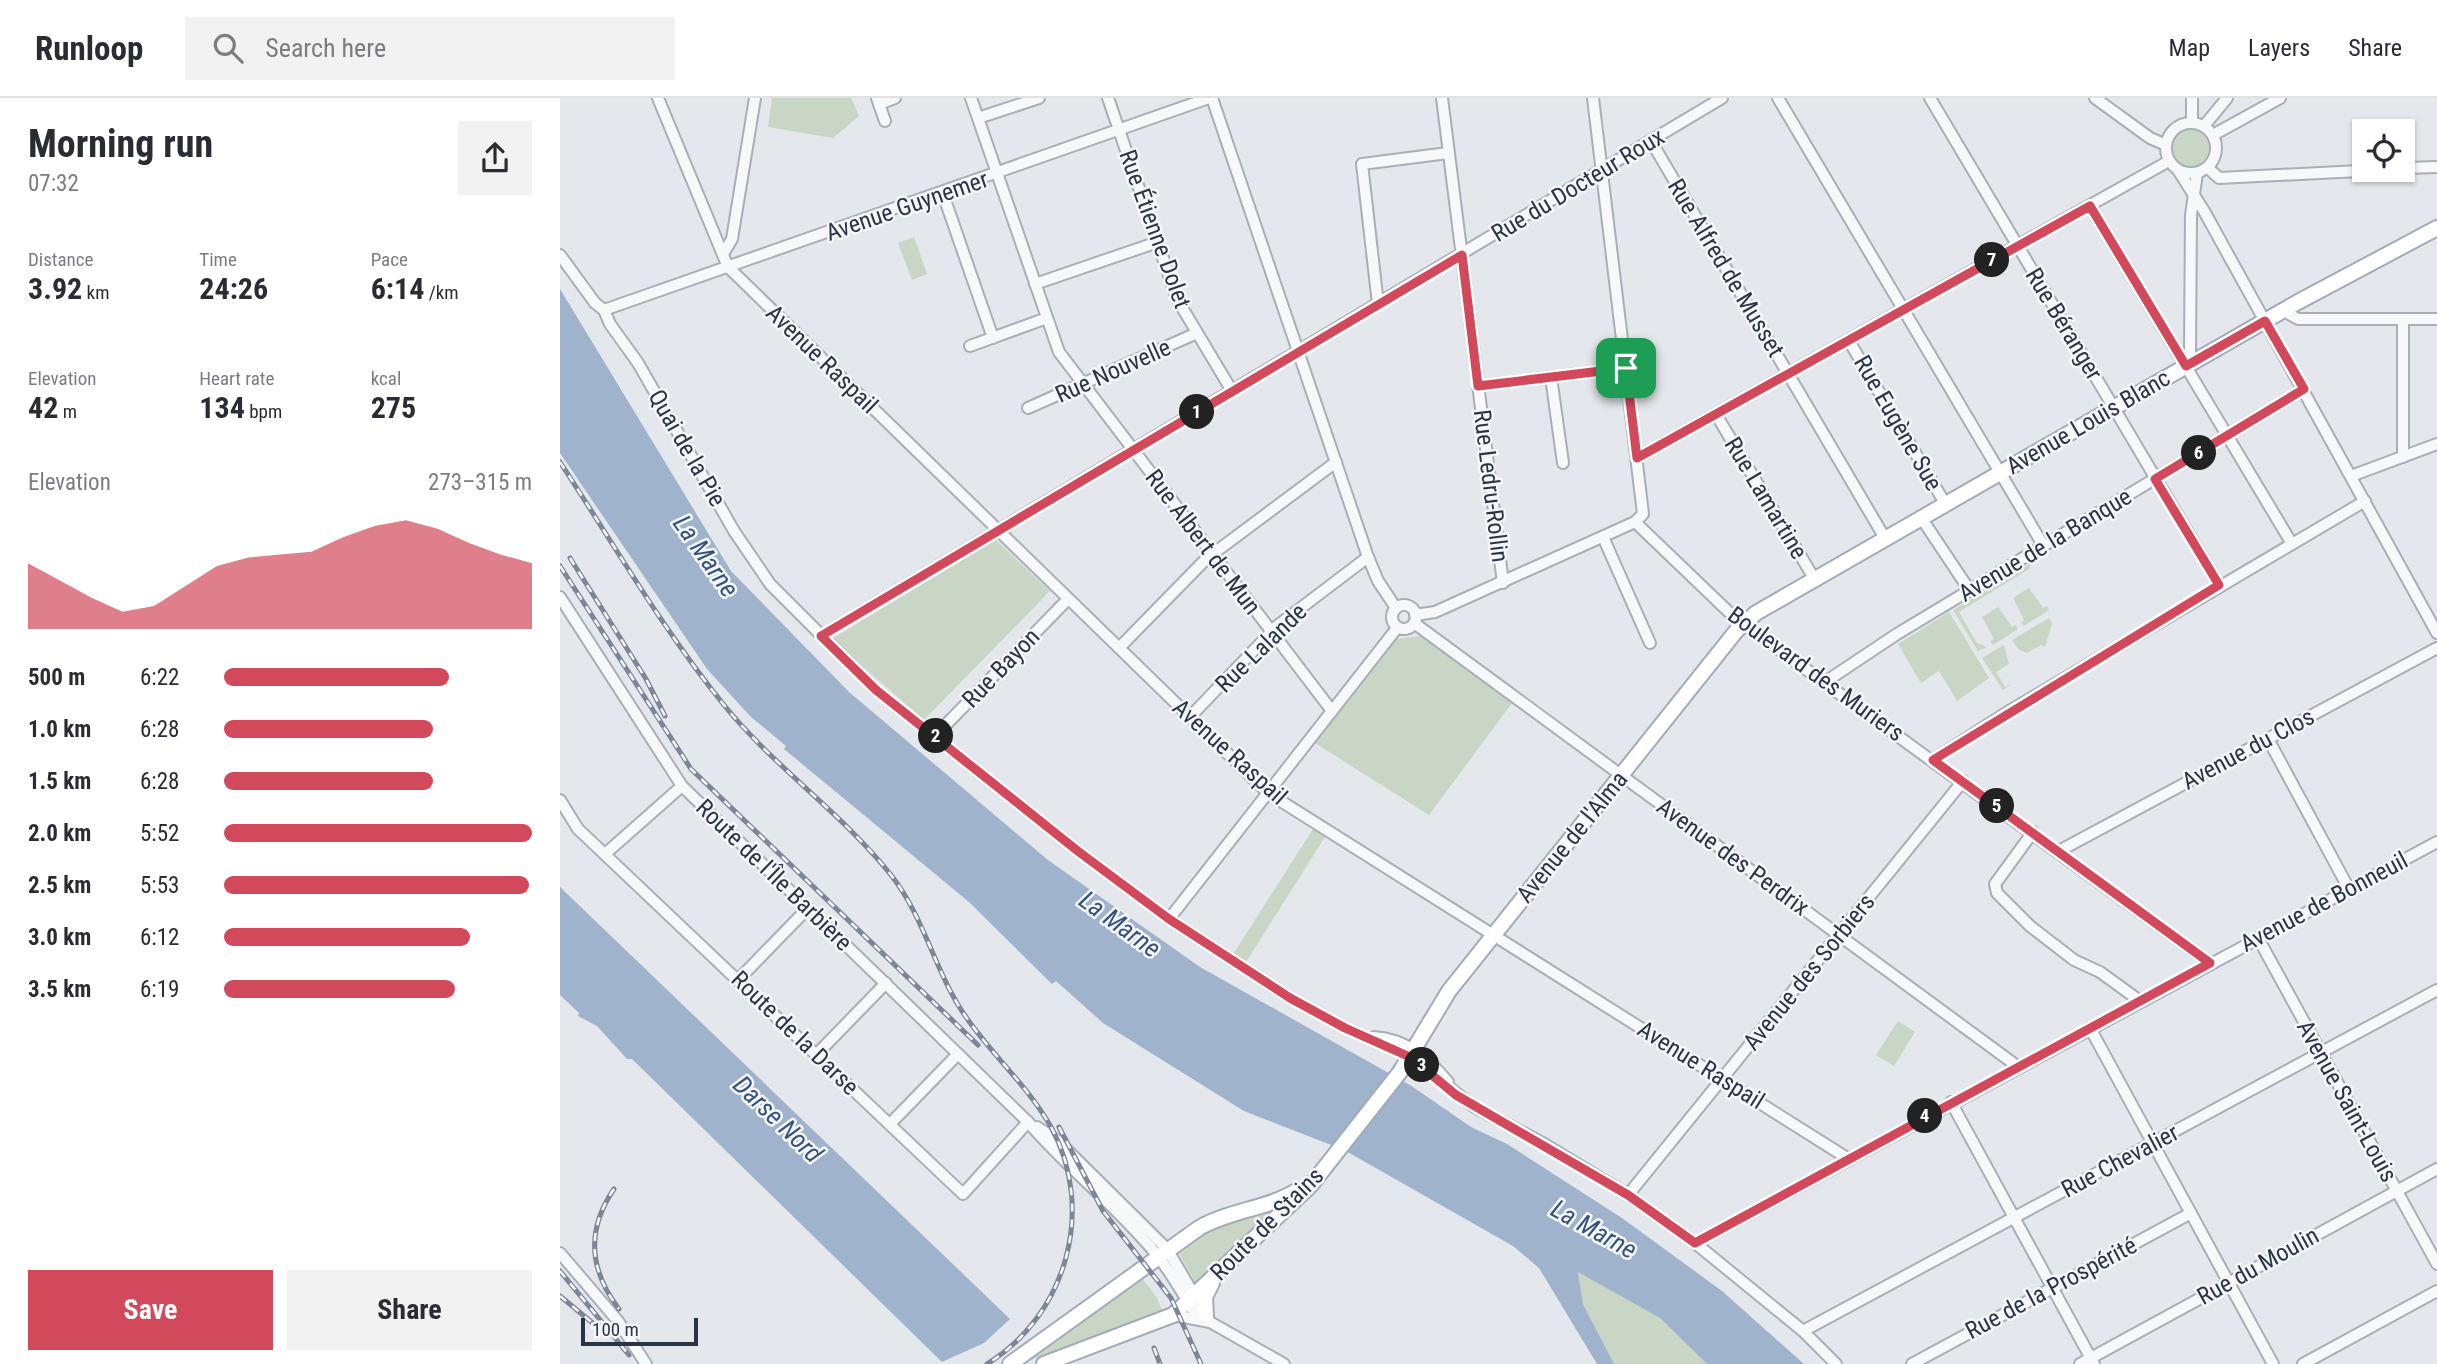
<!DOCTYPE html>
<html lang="en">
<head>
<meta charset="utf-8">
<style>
	body { margin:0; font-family:"Roboto Condensed",sans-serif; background:#f2f2f3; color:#2b2b33; height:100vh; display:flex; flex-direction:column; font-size:26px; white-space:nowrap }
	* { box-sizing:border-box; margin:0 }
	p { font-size:23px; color:#7c7c81 }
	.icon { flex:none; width:38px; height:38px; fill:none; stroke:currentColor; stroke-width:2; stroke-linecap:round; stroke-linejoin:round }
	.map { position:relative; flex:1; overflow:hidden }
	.drawer { display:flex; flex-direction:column; background:#fff; width:560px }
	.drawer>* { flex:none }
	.fabs { position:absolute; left:1792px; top:21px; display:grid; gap:14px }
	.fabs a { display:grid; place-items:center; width:63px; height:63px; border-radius:0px; background:#fff; box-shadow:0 2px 5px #0004; font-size:35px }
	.scale { position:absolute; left:21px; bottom:18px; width:117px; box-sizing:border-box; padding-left:7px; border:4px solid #2b3445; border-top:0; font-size:19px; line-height:24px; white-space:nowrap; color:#2b3445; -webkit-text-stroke:5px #f4f6f9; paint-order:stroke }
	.pin { position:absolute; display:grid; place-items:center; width:60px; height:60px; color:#fff; margin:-30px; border-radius:14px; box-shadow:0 4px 10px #0006 }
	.km { position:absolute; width:35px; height:35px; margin:-18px; border-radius:50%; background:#222; color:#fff; font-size:19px; line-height:35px; text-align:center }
	.round { display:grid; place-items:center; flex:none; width:74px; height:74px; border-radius:0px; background:#f2f2f3 }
	.headline { display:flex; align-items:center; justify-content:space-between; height:119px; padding:0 28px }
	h1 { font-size:38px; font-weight:700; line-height:52px }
	.stats { display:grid; grid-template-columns:repeat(3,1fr); gap:10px; height:119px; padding:7px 28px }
	.stats div { display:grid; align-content:center }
	.stats b { font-size:30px; font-weight:700 }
	.stats small { font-size:19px; font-weight:400 }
	.stats p { font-size:19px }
	.chart { height:196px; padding:14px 28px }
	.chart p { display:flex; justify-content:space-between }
	.chart svg { width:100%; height:126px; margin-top:7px; fill:#d1495b; opacity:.7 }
	.button { display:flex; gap:14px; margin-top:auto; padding:14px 28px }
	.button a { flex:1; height:80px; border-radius:0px; background:#d1495b; color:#fff; font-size:28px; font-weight:700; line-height:80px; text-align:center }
	.button a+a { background:#f2f2f3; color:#2b2b33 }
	ul { padding:0 28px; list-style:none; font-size:23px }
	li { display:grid; grid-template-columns:112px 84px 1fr; align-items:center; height:52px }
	li i { height:18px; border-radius:9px; background:#d1495b }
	header { display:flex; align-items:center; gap:42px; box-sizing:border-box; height:98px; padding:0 35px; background:#fff; border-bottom:2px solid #e1e1e2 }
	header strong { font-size:33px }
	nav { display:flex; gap:38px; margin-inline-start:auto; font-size:24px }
	.search { width:490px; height:63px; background:#f2f2f3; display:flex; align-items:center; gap:18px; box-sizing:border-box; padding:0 24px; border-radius:0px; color:#7c7c81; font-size:26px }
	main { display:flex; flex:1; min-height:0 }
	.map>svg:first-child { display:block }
</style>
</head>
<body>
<header>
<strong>Runloop</strong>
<div class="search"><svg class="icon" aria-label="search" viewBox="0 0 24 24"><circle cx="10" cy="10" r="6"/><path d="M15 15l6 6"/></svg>Search here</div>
<nav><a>Map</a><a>Layers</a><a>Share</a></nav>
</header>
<main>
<section class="drawer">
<div class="headline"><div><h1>Morning run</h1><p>07:32</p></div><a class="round"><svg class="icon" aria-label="share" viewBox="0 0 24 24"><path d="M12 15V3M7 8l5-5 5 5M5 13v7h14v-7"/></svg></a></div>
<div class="stats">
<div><p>Distance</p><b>3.92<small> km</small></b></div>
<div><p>Time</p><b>24:26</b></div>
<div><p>Pace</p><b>6:14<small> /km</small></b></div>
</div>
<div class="stats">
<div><p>Elevation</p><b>42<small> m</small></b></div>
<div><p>Heart rate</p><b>134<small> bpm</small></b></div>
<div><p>kcal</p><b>275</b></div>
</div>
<div class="chart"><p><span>Elevation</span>273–315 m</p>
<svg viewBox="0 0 160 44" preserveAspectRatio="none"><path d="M0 44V21L10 27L20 33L30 38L40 36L50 29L60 22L70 19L80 18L90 17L100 12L110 8L120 6L130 9L140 14L150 18L160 21V44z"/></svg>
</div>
<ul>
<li><b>500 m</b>6:22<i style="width:73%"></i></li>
<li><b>1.0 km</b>6:28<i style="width:68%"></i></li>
<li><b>1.5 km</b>6:28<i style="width:68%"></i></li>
<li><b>2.0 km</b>5:52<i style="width:100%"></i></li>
<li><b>2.5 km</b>5:53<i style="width:99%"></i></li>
<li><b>3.0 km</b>6:12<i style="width:80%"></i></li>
<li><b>3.5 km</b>6:19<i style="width:75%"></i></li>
</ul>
<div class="button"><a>Save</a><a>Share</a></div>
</section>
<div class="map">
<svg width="1877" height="1266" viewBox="0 0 1877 1266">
	<rect width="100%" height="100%" fill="#e4e7ec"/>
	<!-- green -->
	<g fill="#c9d6c5">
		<path d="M212,0h79l8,18 -26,22 -65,-11z"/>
		<circle cx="1631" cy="50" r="18"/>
		<path d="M354,139l13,37 -15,6 -14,-37z"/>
		<path d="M436,442l54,51 -126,129 -90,-79 1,-4z"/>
		<path d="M1472,464l-3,7 -70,43 18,31 10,4 -9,4 -25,-41z"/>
		<path d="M1469,490l14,20 4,-2 2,4 -25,16 -3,-4 3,-2 -11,-22z"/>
		<path d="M1438,509l14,20 4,-2 2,4 -25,16 -3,-4 4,-2 -12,-22z"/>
		<path d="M1389,514l40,66 -32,23 -18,-30 -18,12 -23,-39z"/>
		<path d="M1489,520l3,6 -7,23 -4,-2 -14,8 -8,-3 -7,-10z"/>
		<path d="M862,538l90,67 -83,112 -114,-72 79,-104z"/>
		<path d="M1444,547l5,19 -13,8 9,15 7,-3 -9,6 -21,-32z"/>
		<path d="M753,731l12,8 -79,125 -12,-9z"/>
		<path d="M1338,923l17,11 -21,34 -18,-11z"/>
		<path d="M725,1105l-87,82h-2l-17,-32c14,-28 78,-41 106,-50z"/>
		<path d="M1018,1173l82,47 47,46h-93l-31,-60z"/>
		<path d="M579,1176l18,24 5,13 -139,52z"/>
	</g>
	<!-- water -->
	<g fill="#9fb4cc">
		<path d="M0,191l171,282 118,121 199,168 152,107 210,118 61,42 36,17 115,74 100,73 82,73h-97l-47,-46 -82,-46 5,32 31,60h-17l-58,-96 -26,-22 -169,-96 -100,-39 -141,-88 -47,-42 -4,3 -83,-82 -185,-153 2,-3 -35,-29 -44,-48 -147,-216z"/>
		<path d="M0,789l450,432 -26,24 -42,19 -310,-303h-5l-30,-33 -19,-10 1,-3 -19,-18z"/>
	</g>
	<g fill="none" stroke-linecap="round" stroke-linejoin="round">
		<!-- minor casing -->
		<g stroke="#a9aeb7" stroke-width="14">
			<g id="minor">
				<path d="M98,0l70,169 540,526 579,365"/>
				<path d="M317,0l8,23"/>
				<path d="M411,0l88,254 273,359"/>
				<path d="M548,0l69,201 55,92"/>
				<path d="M652,0l156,459 10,24 18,27"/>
				<path d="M882,0l61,485"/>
				<path d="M1218,0l265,447"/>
				<path d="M1370,0l289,487"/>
				<path d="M1535,0l55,40 16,7"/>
				<path d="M1632,0v25"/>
				<path d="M319,6l16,-6"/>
				<path d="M418,20l61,-20"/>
				<circle cx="1631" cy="50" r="25"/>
				<path d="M1644,28l23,-28"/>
				<path d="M1653,37l67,-37"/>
				<path d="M1091,43l235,399"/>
				<path d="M1648,70l11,10 160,-8"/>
				<path d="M1843,70l34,-1"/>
				<path d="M1618,72l26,41 233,422"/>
				<path d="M383,96l50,144"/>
				<path d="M1530,108l202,338"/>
				<path d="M163,156l9,-15 23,-141"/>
				<path d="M0,157l35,48 9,7 6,14 28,39 96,168 36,53 106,106 203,162 90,67 121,79 55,30 65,29 63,49 73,39 82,50 67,48 108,88 33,33"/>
				<path d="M475,186l123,-42"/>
				<path d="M818,206l-16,-140 86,-11"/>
				<path d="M44,212l605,-212"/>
				<path d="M1724,213l14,8h139"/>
				<path d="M1843,221v138"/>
				<path d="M1289,243l97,164"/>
				<path d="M410,248l77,-28"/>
				<path d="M1626,268l4,-15 1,-136 6,-42"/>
				<path d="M991,279l12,86"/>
				<path d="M918,288l148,-18"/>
				<path d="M468,310l169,-75"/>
				<path d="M1157,318l98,164"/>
				<path d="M1077,360l532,-297"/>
				<path d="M1791,378l86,-32"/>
				<path d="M1362,421l48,72"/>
				<path d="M1075,424l99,95 476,346"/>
				<path d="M1043,439l47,106"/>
				<path d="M0,499l122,189 346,336c40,47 89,84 128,132 16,19 28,42 41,63"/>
				<circle cx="844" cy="519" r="12"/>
				<path d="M855,517l20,-3 200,-90 8,-8 -50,-416"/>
				<path d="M854,525l603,443"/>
				<path d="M261,538l901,-538"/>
				<path d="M559,550l87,-89 130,-97"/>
				<path d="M1265,584l72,-48 407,-245"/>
				<path d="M630,619l87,-91 91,-69"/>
				<path d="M373,640l135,-139"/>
				<path d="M1708,641l81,150"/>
				<path d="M1373,662l78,-50 354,-209"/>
				<path d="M0,702l18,29 385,365 65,-72"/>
				<path d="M1473,734l-38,52 2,9 33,33 44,34 26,12 40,29"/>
				<path d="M1499,753l378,-203"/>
				<path d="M45,756l77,-68"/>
				<path d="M609,821l228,-291"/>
				<path d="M1698,840l179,326"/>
				<path d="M179,881l69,-71"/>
				<path d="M1530,930l183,336"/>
				<path d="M814,939c32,2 54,21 74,45"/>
				<path d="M257,956l69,-71"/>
				<path d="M1391,1004l143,262"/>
				<path d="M330,1026l68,-70"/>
				<path d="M477,1029l21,14 109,108 43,73"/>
				<path d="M1068,1097l335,-414"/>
				<path d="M1135,1145l742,-401"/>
				<path d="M0,1155l58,68 28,43"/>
				<path d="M613,1217l37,7 74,42"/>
				<path d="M1243,1233l634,-341"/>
				<path d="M1352,1266l279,-151"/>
				<path d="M1520,1266l357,-195"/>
				<path d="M1743,1266l134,-73"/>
			</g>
		</g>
		<!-- major casing -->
		<g stroke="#a3abb8" stroke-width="18">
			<g id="major">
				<path d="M646,1217l-1,-18 7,-14"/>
				<path d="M450,1266l189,-136c31,-18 69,-19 99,-38"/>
				<path d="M484,1266l129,-49 138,-130 89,-113 49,-81 288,-361 19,-17 542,-311 139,-74"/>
			</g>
		</g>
		<!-- minor -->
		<use href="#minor" stroke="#f7f8fa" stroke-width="10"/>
		<!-- major -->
		<use href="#major" stroke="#fff" stroke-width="14"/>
		<!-- rail casing -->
		<g stroke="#7d8696" stroke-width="5">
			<g id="rail">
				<path d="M0,364c53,81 103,168 164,243 50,62 118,108 167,170 34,43 44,98 75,142 26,38 62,69 85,110 45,82 16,188 -64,237"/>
				<path d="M10,460l76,121 19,37"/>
				<path d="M0,468l131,203 287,276"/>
				<path d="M499,1029l44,84 68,87 30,66"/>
				<path d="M54,1091c-28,41 -25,81 5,120"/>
				<path d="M0,1173l69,84"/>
				<path d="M0,1198l35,29"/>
				<path d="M594,1250l6,16"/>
			</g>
		</g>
		<!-- rail -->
		<use href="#rail" stroke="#f4f6f9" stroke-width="2.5" stroke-dasharray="8" stroke-linecap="butt"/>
	</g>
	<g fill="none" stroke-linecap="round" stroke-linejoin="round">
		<!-- route casing -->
		<g stroke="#fff" stroke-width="14">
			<path id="route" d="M1530,108l96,160 79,-45 39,68 -149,90 64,106 -286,175 277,203 -515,280 -67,-48 -172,-100 -46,-38 -65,-29 -55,-30 -121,-79 -90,-67 -203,-162 -55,-54 641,-381 16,131 148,-18 11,90z"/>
		</g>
		<!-- route -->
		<use href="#route" stroke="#d1495b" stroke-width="9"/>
	</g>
	<g text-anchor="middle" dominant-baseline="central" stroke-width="5" stroke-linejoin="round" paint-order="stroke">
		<!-- street labels -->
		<g font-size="24" fill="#2b3445" stroke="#f4f6f9">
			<text transform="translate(1018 87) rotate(-31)">Rue du Docteur Roux</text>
			<text transform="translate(347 108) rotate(-19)">Avenue Guynemer</text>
			<text transform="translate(595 131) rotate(70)">Rue Étienne Dolet</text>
			<text transform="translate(1166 170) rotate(59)">Rue Alfred de Musset</text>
			<text transform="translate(1504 226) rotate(59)">Rue Béranger</text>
			<text transform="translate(262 261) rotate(44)">Avenue Raspail</text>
			<text transform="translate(553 273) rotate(-24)">Rue Nouvelle</text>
			<text transform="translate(1528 324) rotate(-30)">Avenue Louis Blanc</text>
			<text transform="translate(1338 325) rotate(60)">Rue Eugène Sue</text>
			<text transform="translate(127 350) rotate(60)">Quai de la Pie</text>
			<text transform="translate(931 388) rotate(83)">Rue Ledru-Rollin</text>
			<text transform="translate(1206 400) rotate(59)">Rue Lamartine</text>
			<text transform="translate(643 444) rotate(53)">Rue Albert de Mun</text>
			<text transform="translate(1485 447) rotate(-31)">Avenue de la Banque</text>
			<text transform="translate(701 550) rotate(-44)">Rue Lalande</text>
			<text transform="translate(441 570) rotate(-46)">Rue Bayon</text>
			<text transform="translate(1256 576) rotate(36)">Boulevard des Muriers</text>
			<text transform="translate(1688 651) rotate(-28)">Avenue du Clos</text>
			<text transform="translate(670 654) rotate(42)">Avenue Raspail</text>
			<text transform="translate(1012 739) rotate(-51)">Avenue de l'Alma</text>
			<text transform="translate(1173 759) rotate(36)">Avenue des Perdrix</text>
			<text transform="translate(214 777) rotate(44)">Route de l'Île Barbière</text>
			<text transform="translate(1764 804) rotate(-28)">Avenue de Bonneuil</text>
			<text transform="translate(1249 874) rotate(-51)">Avenue des Sorbiers</text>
			<text transform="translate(235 935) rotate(44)">Route de la Darse</text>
			<text transform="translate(1141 967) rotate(32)">Avenue Raspail</text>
			<text transform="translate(1787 1003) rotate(61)">Avenue Saint-Louis</text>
			<text transform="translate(1560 1063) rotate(-28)">Rue Chevalier</text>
			<text transform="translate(707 1126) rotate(-45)">Route de Stains</text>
			<text transform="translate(1698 1168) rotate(-29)">Rue du Moulin</text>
			<text transform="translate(1491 1190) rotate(-28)">Rue de la Prospérité</text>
		</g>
		<!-- water labels -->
		<g font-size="26" font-style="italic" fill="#34527a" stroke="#f4f6f9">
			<text transform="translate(146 458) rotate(55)">La Marne</text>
			<text transform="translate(560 826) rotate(36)">La Marne</text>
			<text transform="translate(218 1021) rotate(44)">Darse Nord</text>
			<text transform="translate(1034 1131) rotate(29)">La Marne</text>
		</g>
	</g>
</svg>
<div class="fabs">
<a><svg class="icon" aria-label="locate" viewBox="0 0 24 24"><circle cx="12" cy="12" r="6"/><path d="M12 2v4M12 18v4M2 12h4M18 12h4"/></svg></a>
</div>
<div class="scale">100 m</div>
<div class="pin" style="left:1066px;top:270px;background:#1e9e55"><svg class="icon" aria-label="arrive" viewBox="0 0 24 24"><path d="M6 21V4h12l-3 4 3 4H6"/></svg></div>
<b class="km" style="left:637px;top:314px">1</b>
<b class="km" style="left:376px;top:638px">2</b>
<b class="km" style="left:862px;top:967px">3</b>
<b class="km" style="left:1365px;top:1018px">4</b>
<b class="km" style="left:1437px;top:708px">5</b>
<b class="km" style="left:1639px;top:355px">6</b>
<b class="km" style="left:1432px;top:162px">7</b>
</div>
</main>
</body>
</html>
